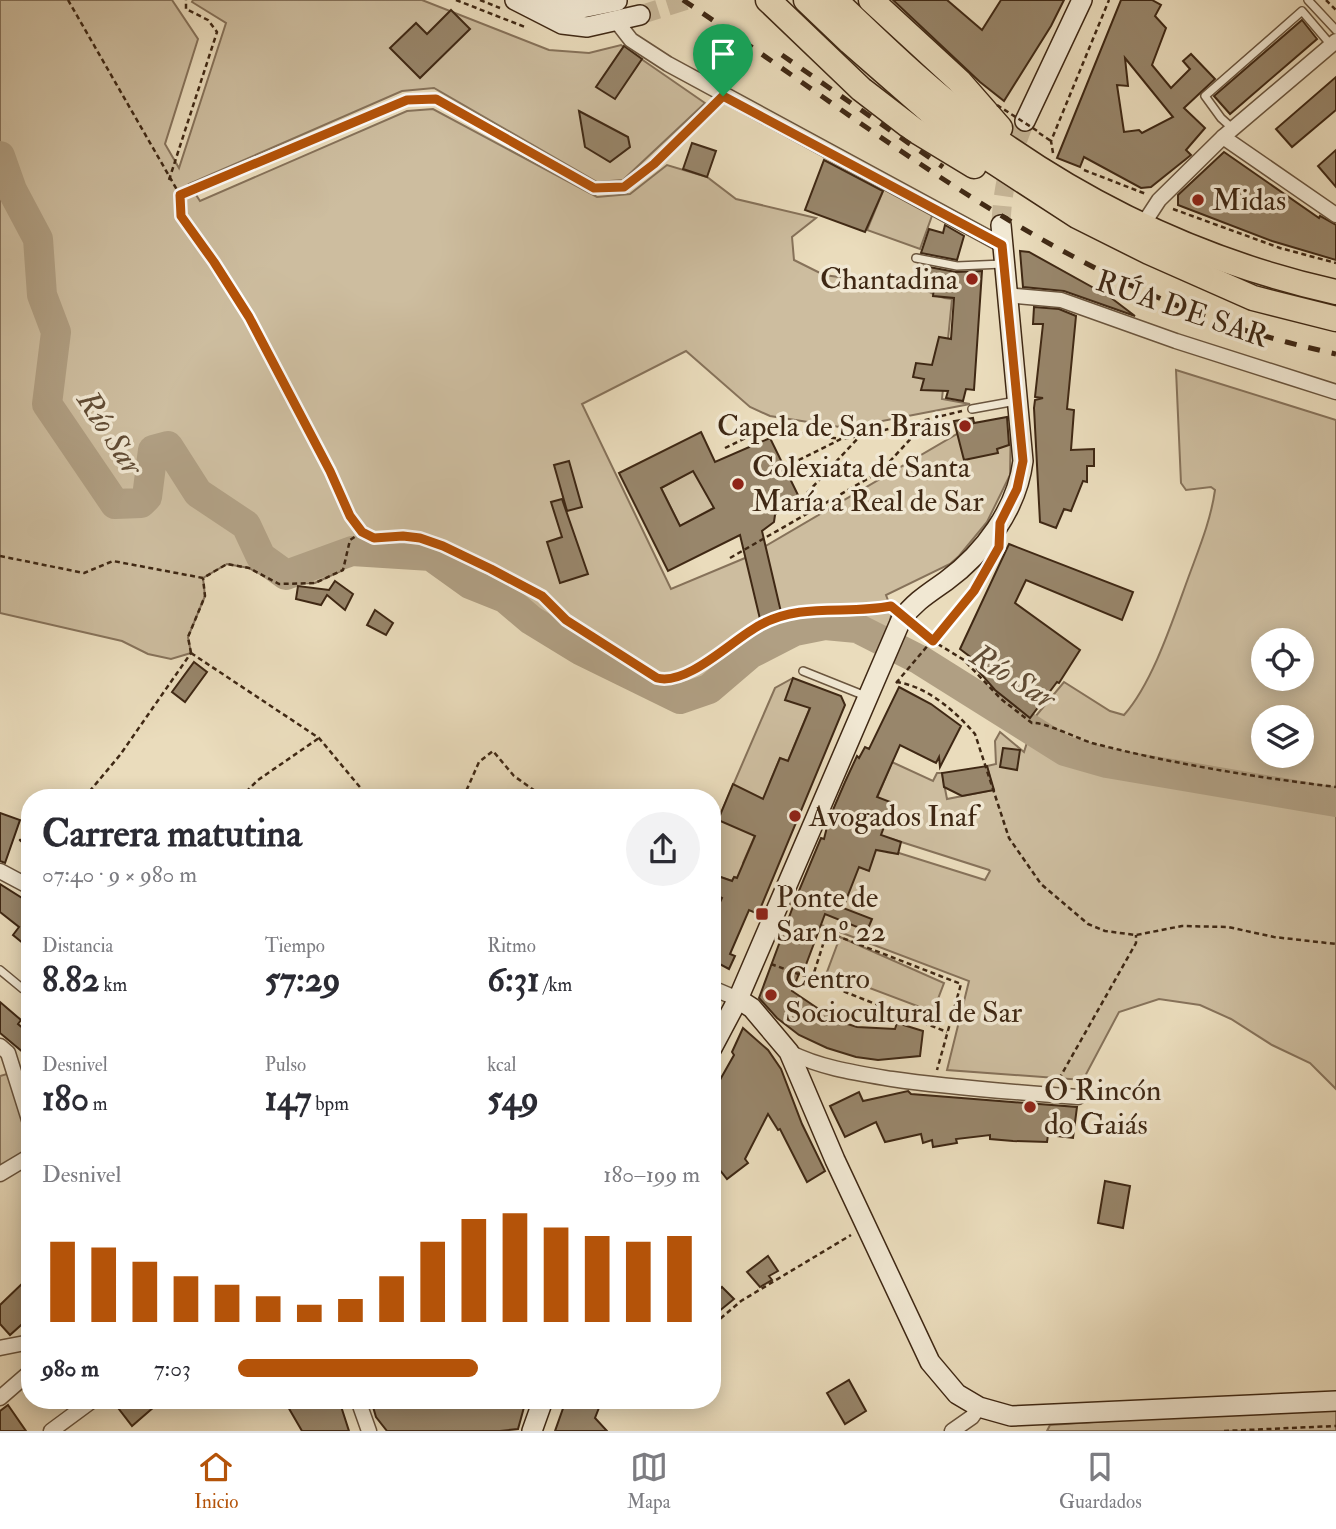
<!DOCTYPE html>
<html lang="es">
<head>
<meta charset="utf-8">
<style>
	body { margin:0; font-family:"IM FELL Double Pica",serif; background:#f2f2f3; color:#2b2b33; height:100vh; display:flex; flex-direction:column; font-size:26px; white-space:nowrap }
	* { box-sizing:border-box; margin:0 }
	p { font-size:23px; color:#7c7c81 }
	.icon { flex:none; width:38px; height:38px; fill:none; stroke:currentColor; stroke-width:2; stroke-linecap:round; stroke-linejoin:round }
	.map { position:relative; flex:1; overflow:hidden }
	.drawer { position:absolute; left:21px; top:789px; width:700px; height:620px; display:flex; flex-direction:column; background:#fff; border-radius:28px; box-shadow:0 4px 18px #0003 }
	.drawer>* { flex:none }
	.controls { position:absolute; left:1251px; top:628px; display:grid; gap:14px }
	.controls a { display:grid; place-items:center; width:63px; height:63px; border-radius:50%; background:#fff; box-shadow:0 4px 18px #0003; font-size:35px }
	.pin { position:absolute; display:grid; place-items:center; width:60px; height:60px; color:#fff; margin:-72px -30px; border-radius:50% 50% 50% 0; rotate:-45deg; box-shadow:0 0 7px #0007 }
	.pin .icon { rotate:45deg }
	.round { display:grid; place-items:center; flex:none; width:74px; height:74px; border-radius:37px; background:#f2f2f3 }
	.summary { display:flex; align-items:center; justify-content:space-between; height:119px; padding:0 21px }
	h1 { font-size:38px; font-weight:700; line-height:52px }
	.stats { display:grid; grid-template-columns:repeat(3,1fr); gap:10px; height:119px; padding:7px 21px }
	.stats div { display:grid; align-content:center }
	.stats b { font-size:35px; font-weight:700 }
	.stats small { font-size:19px; font-weight:400 }
	.stats p { font-size:19px }
	.chart { height:196px; padding:14px 21px }
	.chart p { display:flex; justify-content:space-between }
	.chart svg { width:100%; height:126px; margin-top:7px; stroke:#b45309; stroke-width:6 }
	ul { padding:0 21px; list-style:none; font-size:23px }
	li { display:grid; grid-template-columns:112px 84px 1fr; align-items:center; height:52px }
	li i { height:18px; border-radius:9px; background:#b45309 }
	.menu { display:flex; justify-content:space-around; align-items:center; height:98px; border-top:2px solid #e1e1e2; background:#fff; font-size:19px; color:#7c7c81 }
	.menu a { display:grid; justify-items:center; gap:4px }
	.menu .current { color:#b45309 }
	.map>svg:first-child { display:block }
</style>
</head>
<body>
<div class="map">
<svg width="1336" height="1431" viewBox="0 0 1336 1431">
	<rect width="100%" height="100%" fill="#eadcbc"/>
	<filter id="stains"><feTurbulence type="fractalNoise" baseFrequency=".00286" numOctaves="4"/><feColorMatrix values="0 0 0 0 .2 0 0 0 0 .09 0 0 0 0 .02 0 0 0 .5 -.17"/></filter>
	<radialGradient id="worn" r=".72"><stop offset=".6" stop-color="#630" stop-opacity="0"/><stop offset="1" stop-color="#630" stop-opacity=".3"/></radialGradient>
	<!-- green -->
	<g fill="#cdbd9f" stroke="#86725a" stroke-width="2" fill-rule="evenodd">
		<path d="M0,0h172l26,39 -33,105 14,24 47,-145 -34,-21 1,-2h229l127,50 40,3 32,-8 84,58 -82,77 -26,2 -163,-94 -32,3 -213,93 11,17 207,-90 26,-2 164,88 33,-3 37,-29 40,12 29,22 80,19 -24,19 2,23 30,15 22,3 5,12c20,-4 40,-11 60,-6 18,5 20,13 41,15l-10,100 28,5 -124,24 -76,-12 -20,-9 -64,-56 -104,53 89,185 74,-31 212,-124 54,-15 -1,56 -23,47 -28,34 -9,8 -64,31 6,16 -4,20c-46,-26 -101,-8 -142,20 -14,9 -26,27 -41,35 -8,4 -17,6 -26,8l-96,-48 -48,-30 -25,-22 -36,-15 -41,-29 -84,-4 -6,24 -28,13 -36,1 -30,-16 -22,-4 -24,14 2,18 -17,41 3,16 -20,6 -23,-5 -26,-13 -122,-28z"/>
		<path d="M885,186l48,27 -13,36 -53,-19z"/>
		<path d="M1176,370l160,50v669l-26,-26 -38,-18 -41,-26 -31,-14 -41,-6 -40,13 -36,68 -136,-10 22,-89 -153,-58 42,-56 10,3 6,-65 18,-43 41,19 4,-8h5l5,26 46,-9 -6,-24 9,-2 -1,-23 5,-9 24,20 11,-35 29,-35 46,29 14,4c30,-34 50,-99 66,-142 10,-27 21,-54 25,-83l-4,-3 -25,3 -5,-7zM1264,640h38v39h-38zM1264,718h38v38h-38zM892,839l97,31 1,1 -5,9 -86,-27 -12,-1z"/>
		<path d="M701,466l18,39 -39,21 -19,-38z"/>
		<path d="M793,678l17,30 -22,53 -8,-3 -10,24 7,3 -34,78v17l-8,-3 -3,4 -20,-7v-40l63,-146z"/>
		<path d="M840,937l104,46 -11,29 -106,-40z"/>
		<path d="M7,1074l20,4 3,4v68l-30,16v-90z"/>
		<path d="M1336,1409v22h-289l3,-6 161,-11z"/>
	</g>
	<g fill="none" stroke-linecap="round" stroke-linejoin="round">
		<!-- river -->
		<path stroke="#b09f83" stroke-width="30" d="M0,156l12,34 26,49 4,56 14,37 -9,72 68,100 26,-1 6,-6 6,-47 15,-4 30,47 48,32 15,32 25,18 66,-24 79,5 39,28 35,14 26,22 49,30 100,49 29,-10 41,-35 45,-23 30,-6 32,3 63,32 145,91 42,12 229,39"/>
	</g>
	<!-- building -->
	<g fill="#98866b" stroke="#3f2814" stroke-width="2" fill-rule="evenodd">
		<path d="M893,0h54l35,30 19,-30h63l-13,26 -47,75 -24,-19z"/>
		<path d="M1121,0h31l9,5 -6,11 11,12 -14,37 19,23 19,-19 -7,-8 8,-7 24,25 -31,29 21,20 -19,22 5,5 -40,32 -10,1 -57,-31 -4,10 -23,-9zM1125,58l48,59 -31,16 -3,-3 -15,2 -7,-47 11,1z"/>
		<path d="M451,10l19,19 -50,49 -30,-30 26,-25 11,11z"/>
		<path d="M1302,20l15,19 -87,75 -16,-18z"/>
		<path d="M624,46l18,13 -27,40 -19,-12z"/>
		<path d="M1336,77v33l-44,37 -16,-18z"/>
		<path d="M579,111l49,26 2,10 -20,15 -25,-15z"/>
		<path d="M692,143l24,8 -9,26 -24,-8z"/>
		<path d="M1336,150v37l-18,-21z"/>
		<path d="M1224,152l95,66 1,-2 16,9v35l-64,-19 -94,-36v-10z"/>
		<path d="M824,160l59,31 -18,41 -60,-22z"/>
		<path d="M945,225l19,11 -7,24 -36,-7 8,-24 14,4z"/>
		<path d="M1020,251l9,1 81,45 25,19 -71,-25 -41,-4z"/>
		<path d="M918,265l38,7 26,-1 -8,119 -8,-1 -3,12 -17,-3 2,-7 -27,-1 3,-11 -11,-2 3,-14 16,2 7,-28 12,2 3,-41 -21,-2 1,-8 -20,-1z"/>
		<path d="M1034,307l25,2 17,7 -9,93 7,1 -3,40 23,-1v17h-7v16l-4,-1 -12,30 -7,-2 -8,19 -16,-6 -6,-114 1,-8 8,-2 -8,-1 8,-73h-10z"/>
		<path d="M1007,417l2,28 -12,4 1,4 -34,7 -10,-39 19,-3 1,5z"/>
		<path d="M701,432l14,30 55,-24 29,59 -16,7 -8,11 -1,7 -12,9 19,81 -21,7 -20,-84 -72,36 -49,-98zM693,471l21,37 -34,18 -19,-38z"/>
		<path d="M569,461l13,46 -15,4 -13,-46z"/>
		<path d="M562,499l26,75 -28,9 -13,-41 15,-5 -11,-35z"/>
		<path d="M1009,544l124,48 -11,28 -96,-40 -11,23 65,47 -21,33 -2,-1 -27,36 -35,-28 -21,-24 3,-4 -17,-13z"/>
		<path d="M335,581l18,13 -8,16 -18,-15 -6,10 -25,-6 2,-13 31,4z"/>
		<path d="M375,610l18,13 -7,12 -19,-10z"/>
		<path d="M194,662l13,10 -22,30 -13,-10z"/>
		<path d="M793,678l48,18 4,9 -87,209 -9,-4 -19,44 5,2 -6,13 -17,-9v-41l10,-21 -10,-5v-19l20,7 2,-4 3,1 18,-42 -37,-16 15,-36 30,15 17,-41 8,3 22,-53 -25,-8z"/>
		<path d="M899,687l32,17 30,22 -21,41 -1,-10 -3,6 -36,-18 -23,52 16,6 -12,32 20,7 -3,12 -22,-4 -7,21 -10,-4 -16,41 29,11 -5,12 -42,-17 -21,56 -3,-1 -9,22 43,29 22,7 38,2 2,-6 26,8 -3,25 -42,4 -22,-3 -29,-9 -28,-13 -22,-17 -18,-20 39,-105 23,-55 3,1 5,-20 16,-37 12,-26 2,2 6,-11 4,2z"/>
		<path d="M1003,748l17,2 -3,20 -17,-3z"/>
		<path d="M987,766l7,24 -32,6 -18,-9 -2,-14z"/>
		<path d="M0,813l20,7 -15,43 -5,-2z"/>
		<path d="M0,884l30,19v46l-17,-14 6,-8 -19,-15z"/>
		<path d="M0,1002l21,18 -3,4 12,10v24l-30,-25z"/>
		<path d="M743,1028l25,22 13,19 21,55 23,47 -18,11 -27,-53 -2,1 -10,-16 -23,45 3,4 -21,16 -8,-10 -7,12v-87l22,-39 -2,-3z"/>
		<path d="M908,1091l3,3 166,13 -4,31 -25,-3 -1,7 -34,-1 -23,-2v-4l-34,4 1,4 -24,4 -1,-7 -9,3 -2,-9 -36,8 -9,-20 -31,15 -15,-31 29,-14 4,9z"/>
		<path d="M1105,1181l25,5 -7,42 -25,-5z"/>
		<path d="M768,1256l10,15 -9,5 3,4 -12,7 -13,-15z"/>
		<path d="M30,1276v41l-20,18 -10,-11v-19z"/>
		<path d="M722,1287l12,12 -22,18v-21z"/>
		<path d="M849,1380l17,31 -21,13 -18,-31z"/>
		<path d="M112,1400h50l-30,26z"/>
		<path d="M284,1400h55l10,31h-47z"/>
		<path d="M371,1400h34l2,5 41,-5h78l-8,29 -18,2h-113l-11,-14z"/>
		<path d="M566,1400h36l-7,18 12,13h-52z"/>
		<path d="M8,1405l18,26h-26v-20z"/>
	</g>
	<g fill="none" stroke-linecap="round" stroke-linejoin="round">
		<!-- secondary-tunnel -->
		<g stroke="#c8b89a" stroke-width="19" stroke-dasharray="19 10" stroke-linecap="butt">
			<path d="M640,15l47,-15"/>
			<path d="M1001,225c1,-38 10,-69 24,-104"/>
		</g>
		<!-- lane casing -->
		<g stroke="#6a553e" stroke-width="10">
			<g id="lane">
				<path d="M1308,0l28,30"/>
				<path d="M1232,128l-11,-10 -16,-22 97,-85 29,34"/>
				<path d="M916,258l41,8 46,-2"/>
				<path d="M972,409l44,-8"/>
				<path d="M803,671l65,26"/>
				<path d="M0,970l23,19"/>
			</g>
		</g>
		<!-- street casing -->
		<g stroke="#6a553e" stroke-width="17">
			<g id="street">
				<path d="M617,22l14,18 37,24 334,181"/>
				<path d="M1223,137l113,78"/>
				<path d="M1142,226l17,-26 64,-63 113,-96"/>
				<path d="M1006,295l55,5 115,41 160,51"/>
				<path d="M0,871l30,16"/>
				<path d="M712,988l26,11"/>
				<path d="M0,1046l8,7 22,70"/>
				<path d="M789,1052c32,16 67,21 103,27 61,9 124,13 186,18"/>
				<path d="M0,1174l30,-18"/>
				<path d="M0,1348l30,-6"/>
				<path d="M0,1398l30,-26"/>
				<path d="M358,1400l11,31"/>
				<path d="M51,1431l42,-31"/>
				<path d="M952,1431l20,-14 7,-10"/>
			</g>
		</g>
		<!-- secondary casing -->
		<g stroke="#3f2814" stroke-width="22">
			<g id="secondary">
				<path d="M515,0l47,24 25,3 53,-12"/>
				<path d="M540,7l37,2 40,-8"/>
				<path d="M1025,121l57,-121"/>
				<path d="M738,999l14,9 37,44 46,108 95,202 27,32 22,13 32,9 325,-15"/>
				<path d="M712,1048l26,-49 163,-379c13,-18 28,-27 45,-39 38,-28 71,-72 77,-120l-22,-236"/>
				<path d="M532,1431l11,-31"/>
			</g>
		</g>
		<!-- highway casing -->
		<g stroke="#3f2814" stroke-width="27">
			<g id="highway">
				<path d="M768,0l93,89 52,40 61,37"/>
				<path d="M806,0l44,42 118,103 109,71 72,36 104,46 83,21"/>
				<path d="M835,0c54,52 110,106 173,148 99,68 211,118 328,144"/>
				<path d="M871,0l88,81 41,47"/>
			</g>
		</g>
		<!-- path -->
		<g stroke="#3f2814" stroke-width="2.5" stroke-dasharray="5 3.5" stroke-linecap="butt">
			<path d="M68,0l112,195 1,21 33,46 35,55 80,154 21,45 12,16 12,6 29,-3 17,3 23,8 48,23 51,27 24,24 92,58c30,8 75,-40 102,-54 43,-22 84,-8 128,-17"/>
			<path d="M456,0l69,27"/>
			<path d="M480,0l20,8"/>
			<path d="M1326,0l10,10"/>
			<path d="M1039,133l12,8"/>
			<path d="M1053,153l-2,-12 58,-141"/>
			<path d="M1084,170l62,24"/>
			<path d="M169,180l48,-148 -9,-12 -22,-11v-9"/>
			<path d="M181,195l226,-95 29,-1 158,89 30,-1 30,-23 59,-58"/>
			<path d="M1173,209l107,39 56,15"/>
			<path d="M725,448l35,-17 15,-1 66,9"/>
			<path d="M791,464l50,-25 19,-3"/>
			<path d="M807,493l53,-57 102,-25"/>
			<path d="M0,556l84,17 29,-12 90,17 24,-14 22,4 30,16 36,-1 28,-13 7,-30 12,-8"/>
			<path d="M730,558l151,-87 47,-51"/>
			<path d="M918,628l15,13 31,19 37,39 31,24c10,-2 47,16 60,20 81,21 162,34 244,44"/>
			<path d="M191,653l128,85 50,60"/>
			<path d="M191,653l-3,-16 17,-41 -2,-18"/>
			<path d="M896,682c31,4 59,29 79,52l34,104 32,46 47,40 17,7 31,4 46,-9 46,1 46,10 62,7"/>
			<path d="M896,683l78,-92 10,-17"/>
			<path d="M84,798l36,-43 71,-102"/>
			<path d="M240,798l18,-18 61,-42"/>
			<path d="M463,798l16,-36 14,-11 21,25 31,22"/>
			<path d="M30,816l-6,5 6,4"/>
			<path d="M30,843l-10,-3 10,8"/>
			<path d="M771,964l41,15 15,-47 134,52 -24,86"/>
			<path d="M812,979l135,53"/>
			<path d="M1059,1079l77,-136v-8"/>
			<path d="M714,1324l27,-23 110,-66"/>
			<path d="M1224,1431l112,-5"/>
		</g>
		<!-- lane -->
		<use href="#lane" stroke="#f1e8d3" stroke-width="7"/>
		<!-- street -->
		<use href="#street" stroke="#f1e8d3" stroke-width="14"/>
		<!-- secondary -->
		<use href="#secondary" stroke="#f1e8d3" stroke-width="19"/>
		<!-- highway -->
		<use href="#highway" stroke="#eadcbc" stroke-width="24"/>
		<!-- rail -->
		<g stroke="#3f2814" stroke-width="5" stroke-dasharray="12 12" stroke-linecap="butt">
			<path d="M683,0c173,116 337,251 535,321 39,14 78,24 118,33"/>
			<path d="M782,55l161,112"/>
		</g>
		<!-- path-bridge -->
		<path stroke="#3f2814" stroke-width="2.5" stroke-dasharray="5 3.5" stroke-linecap="butt" d="M997,105l42,27"/>
	</g>
	<g fill="none" stroke-linecap="round" stroke-linejoin="round">
		<!-- route casing -->
		<g stroke="#fff" stroke-width="14">
			<path id="route" d="M723,96l279,149 21,216 -6,28 -17,34 -1,24 -25,44 -41,50 -42,-35c-44,9 -90,-4 -131,19 -27,14 -72,61 -103,53l-91,-58 -24,-24 -51,-27 -48,-23 -23,-8 -17,-2 -29,2 -12,-6 -12,-16 -20,-45 -81,-154 -35,-55 -33,-46 -1,-21 227,-95 29,-1 158,89 30,-1 30,-23z"/>
		</g>
		<!-- route -->
		<use href="#route" stroke="#b45309" stroke-width="9"/>
	</g>
	<!-- markers -->
	<g fill="#8f2418" stroke="#f1e8d3" stroke-width="2.5">
		<circle cx="1198" cy="200" r="7"/>
		<circle cx="972" cy="279" r="7"/>
		<circle cx="965" cy="426" r="7"/>
		<circle cx="738" cy="484" r="7"/>
		<circle cx="795" cy="816" r="7"/>
		<rect x="755" y="907" width="14" height="14" rx="3.5"/>
		<circle cx="771" cy="995" r="7"/>
		<circle cx="1030" cy="1107" r="7"/>
	</g>
	<g text-anchor="middle" dominant-baseline="central" stroke-width="7" stroke-linejoin="round" paint-order="stroke">
		<!-- poi labels -->
		<g font-size="30" fill="#3f2814" stroke="#f1e8d3" text-anchor="start">
			<text x="1212" y="200">Midas</text>
			<text x="958" y="279" text-anchor="end">Chantadina</text>
			<text x="951" y="426" text-anchor="end">Capela de San Brais</text>
			<text x="752" y="467">Colexiata de Santa<tspan x="752" dy="34">María a Real de Sar</tspan></text>
			<text x="809" y="816">Avogados Inaf</text>
			<text x="776" y="897">Ponte de<tspan x="776" dy="34">Sar nº 22</tspan></text>
			<text x="785" y="978">Centro<tspan x="785" dy="34">Sociocultural de Sar</tspan></text>
			<text x="1044" y="1090">O Rincón<tspan x="1044" dy="34">do Gaiás</tspan></text>
		</g>
		<!-- street labels -->
		<g font-size="30" fill="#3f2814" stroke="#f1e8d3">
			<text transform="translate(1182 309) rotate(19)">RÚA DE SAR</text>
		</g>
		<!-- water labels -->
		<g font-size="32" font-style="italic" fill="#614c35" stroke="#f1e8d3">
			<text transform="translate(110 433) rotate(57)">Río Sar</text>
			<text transform="translate(1013 677) rotate(32)">Río Sar</text>
		</g>
	</g>
	<rect width="100%" height="100%" filter="url(#stains)"/>
	<rect width="100%" height="100%" fill="url(#worn)"/>
</svg>
<div class="controls">
<a><svg class="icon" aria-label="locate" viewBox="0 0 24 24"><circle cx="12" cy="12" r="6"/><path d="M12 2v4M12 18v4M2 12h4M18 12h4"/></svg></a>
<a><svg class="icon" aria-label="layers" viewBox="0 0 24 24"><path d="M12 4l9 5-9 5-9-5zM3 14l9 5 9-5"/></svg></a>
</div>
<div class="pin" style="left:723px;top:96px;background:#1e9e55"><svg class="icon" aria-label="arrive" viewBox="0 0 24 24"><path d="M6 21V4h12l-3 4 3 4H6"/></svg></div>
<section class="drawer">
<div class="summary"><div><h1>Carrera matutina</h1><p>07:40 · 9 × 980 m</p></div><a class="round"><svg class="icon" aria-label="share" viewBox="0 0 24 24"><path d="M12 15V3M7 8l5-5 5 5M5 13v7h14v-7"/></svg></a></div>
<div class="stats">
<div><p>Distancia</p><b>8.82<small> km</small></b></div>
<div><p>Tiempo</p><b>57:29</b></div>
<div><p>Ritmo</p><b>6:31<small> /km</small></b></div>
</div>
<div class="stats">
<div><p>Desnivel</p><b>180<small> m</small></b></div>
<div><p>Pulso</p><b>147<small> bpm</small></b></div>
<div><p>kcal</p><b>549</b></div>
</div>
<div class="chart"><p><span>Desnivel</span>180–199 m</p>
<svg viewBox="0 0 160 44" preserveAspectRatio="none"><path d="M5 44V16M15 44V18M25 44V23M35 44V28M45 44V31M55 44V35M65 44V38M75 44V36M85 44V28M95 44V16M105 44V8M115 44V6M125 44V11M135 44V14M145 44V16M155 44V14"/></svg>
</div>
<ul>
<li><b>980 m</b>7:03<i style="width:52%"></i></li>
</ul>
</section>
</div>
<nav class="menu">
<a class="current"><svg class="icon" aria-label="home" viewBox="0 0 24 24"><path d="M3 11l9-7 9 7M6 9v11h12V9"/></svg>Inicio</a>
<a><svg class="icon" aria-label="map" viewBox="0 0 24 24"><path d="M3 6l6-2 6 2 6-2v14l-6 2-6-2-6 2zM9 4v14M15 6v14"/></svg>Mapa</a>
<a><svg class="icon" aria-label="saved" viewBox="0 0 24 24"><path d="M7 4h10v16l-5-4-5 4z"/></svg>Guardados</a>
</nav>
</body>
</html>
